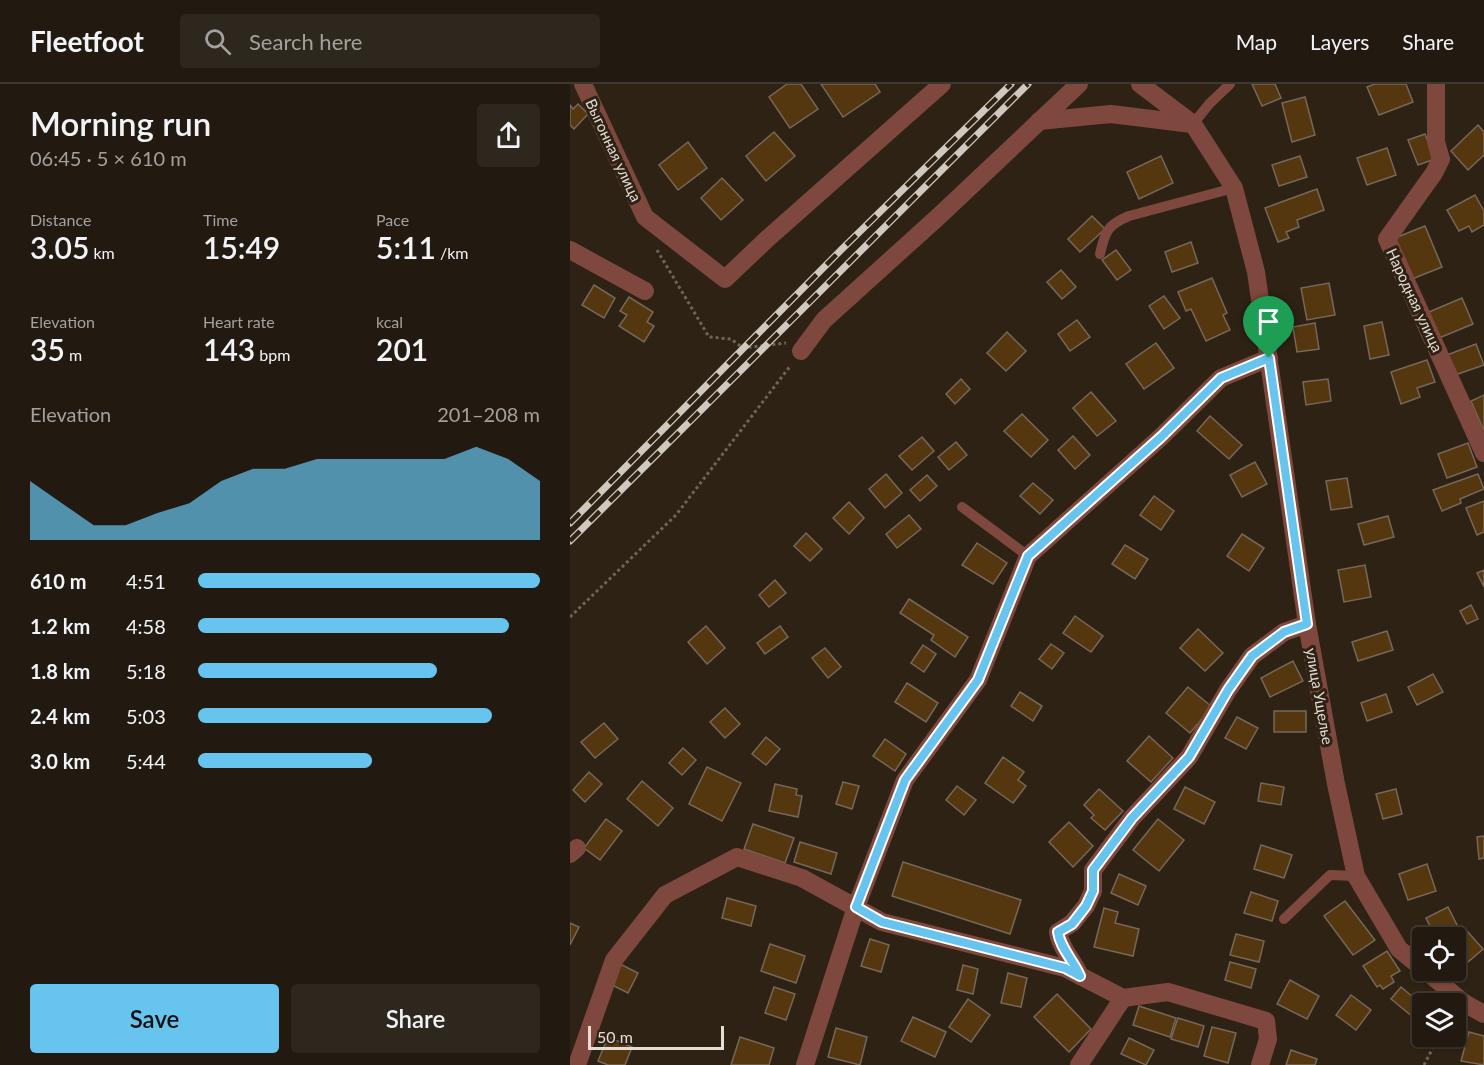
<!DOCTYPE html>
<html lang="en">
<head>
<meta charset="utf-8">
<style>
	body { margin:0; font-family:Lato,sans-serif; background:#2e271e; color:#f1f3f6; height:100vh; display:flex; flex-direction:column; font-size:22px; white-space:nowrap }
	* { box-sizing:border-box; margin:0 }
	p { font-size:20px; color:#a2a19f }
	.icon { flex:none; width:33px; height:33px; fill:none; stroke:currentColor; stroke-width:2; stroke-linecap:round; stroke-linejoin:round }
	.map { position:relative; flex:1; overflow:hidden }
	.sheet { display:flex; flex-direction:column; background:#221a10; width:570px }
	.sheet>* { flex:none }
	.tools { position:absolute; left:842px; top:843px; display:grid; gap:12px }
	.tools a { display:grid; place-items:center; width:54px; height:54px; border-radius:6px; background:#221a10; box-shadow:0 2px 4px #0004,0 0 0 2px #3f3830; font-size:30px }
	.scale { position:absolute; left:18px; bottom:15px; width:136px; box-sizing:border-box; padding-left:6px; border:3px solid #e4ddd4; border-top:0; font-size:16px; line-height:21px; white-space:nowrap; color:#e4ddd4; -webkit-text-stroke:4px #2e2215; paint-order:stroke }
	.pin { position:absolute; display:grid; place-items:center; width:51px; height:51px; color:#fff; margin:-62px -26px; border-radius:50% 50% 50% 0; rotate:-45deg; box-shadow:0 0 6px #0007 }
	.pin .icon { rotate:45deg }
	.round { display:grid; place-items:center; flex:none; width:63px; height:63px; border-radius:6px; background:#2e271e }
	.overview { display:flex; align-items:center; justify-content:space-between; height:102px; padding:0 30px }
	h1 { font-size:33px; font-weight:600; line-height:45px }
	.stats { display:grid; grid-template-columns:repeat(3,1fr); gap:9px; height:102px; padding:6px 30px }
	.stats div { display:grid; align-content:center }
	.stats b { font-size:30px; font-weight:600 }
	.stats small { font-size:16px; font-weight:400 }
	.stats p { font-size:16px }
	.chart { height:168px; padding:12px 30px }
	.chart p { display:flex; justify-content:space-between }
	.chart svg { width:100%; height:108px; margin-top:6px; fill:#67c4ef; opacity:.7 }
	.primary-button { display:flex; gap:12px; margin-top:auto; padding:12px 30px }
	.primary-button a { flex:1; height:69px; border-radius:6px; background:#67c4ef; color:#111; font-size:24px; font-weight:600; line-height:69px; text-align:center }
	.primary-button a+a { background:#2e271e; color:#f1f3f6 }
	ul { padding:0 30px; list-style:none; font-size:20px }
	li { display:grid; grid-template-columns:96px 72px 1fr; align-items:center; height:45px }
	li i { height:15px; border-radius:8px; background:#67c4ef }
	header { display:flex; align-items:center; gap:36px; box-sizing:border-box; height:84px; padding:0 30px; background:#221a10; border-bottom:2px solid #3f3830 }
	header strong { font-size:28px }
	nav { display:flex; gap:33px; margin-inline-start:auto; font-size:21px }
	.search { width:420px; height:54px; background:#2e271e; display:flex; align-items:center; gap:15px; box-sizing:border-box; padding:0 21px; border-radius:6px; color:#a2a19f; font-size:22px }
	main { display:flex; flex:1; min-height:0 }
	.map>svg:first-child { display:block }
</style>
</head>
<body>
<header>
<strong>Fleetfoot</strong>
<div class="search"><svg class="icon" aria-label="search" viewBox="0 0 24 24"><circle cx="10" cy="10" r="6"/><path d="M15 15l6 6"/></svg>Search here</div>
<nav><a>Map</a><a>Layers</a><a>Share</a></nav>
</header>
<main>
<section class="sheet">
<div class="overview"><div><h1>Morning run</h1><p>06:45 · 5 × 610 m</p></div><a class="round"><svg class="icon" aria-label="share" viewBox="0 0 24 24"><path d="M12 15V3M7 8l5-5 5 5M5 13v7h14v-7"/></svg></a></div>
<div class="stats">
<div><p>Distance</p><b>3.05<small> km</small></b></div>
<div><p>Time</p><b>15:49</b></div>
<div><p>Pace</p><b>5:11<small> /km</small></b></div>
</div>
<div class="stats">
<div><p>Elevation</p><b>35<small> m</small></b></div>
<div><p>Heart rate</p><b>143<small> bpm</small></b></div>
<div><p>kcal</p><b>201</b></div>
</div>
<div class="chart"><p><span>Elevation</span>201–208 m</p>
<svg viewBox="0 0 160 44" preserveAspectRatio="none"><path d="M0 44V20L10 29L20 38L30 38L40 33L50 29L60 20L70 15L80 15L90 11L100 11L110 11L120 11L130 11L140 6L150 11L160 20V44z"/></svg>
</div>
<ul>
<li><b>610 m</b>4:51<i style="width:100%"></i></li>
<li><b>1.2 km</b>4:58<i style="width:91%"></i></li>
<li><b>1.8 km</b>5:18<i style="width:70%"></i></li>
<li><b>2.4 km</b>5:03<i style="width:86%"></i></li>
<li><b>3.0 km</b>5:44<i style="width:51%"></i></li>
</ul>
<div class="primary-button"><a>Save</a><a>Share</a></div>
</section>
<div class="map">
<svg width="914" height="981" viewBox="0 0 914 981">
	<rect width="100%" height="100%" fill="#2e2215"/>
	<!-- building -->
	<g fill="#54360f" stroke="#766859" stroke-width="1.5">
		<path d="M217,0h14l17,25 -28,19 -21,-31z"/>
		<path d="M251,0h54l5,8 -37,25z"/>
		<path d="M682,0h23l6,14 -19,8z"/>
		<path d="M805,0h31l7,18 -34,13 -12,-28z"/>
		<path d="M735,13l10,38 -23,7 -10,-39z"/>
		<path d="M8,20l10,10 -14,15 -4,-4v-20l3,4z"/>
		<path d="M908,41l6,7v23l-16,15 -17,-19z"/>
		<path d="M204,48l21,24 -29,25 -20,-25z"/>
		<path d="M855,50l10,25 -17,6 -10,-25z"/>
		<path d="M118,58l19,26 -29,22 -19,-25z"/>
		<path d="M817,64l9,27 -29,10 -10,-27z"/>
		<path d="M591,72l12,27 -34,16 -12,-27z"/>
		<path d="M730,72l7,21 -28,9 -7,-21z"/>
		<path d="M152,94l21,22 -22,20 -20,-22z"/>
		<path d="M747,105l7,21 -27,10 2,7 -13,5 3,6 -11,4 -13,-34z"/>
		<path d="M905,111l9,16v14l-12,7 -3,-6 -10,5 -12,-21z"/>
		<path d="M522,132l13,13 -25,23 -12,-13z"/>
		<path d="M855,142l17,41 -30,12 -17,-41z"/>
		<path d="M621,158l7,21 -26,9 -7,-20z"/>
		<path d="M546,166l15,20 -14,10 -15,-20z"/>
		<path d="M491,186l15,17 -14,12 -15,-17z"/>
		<path d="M642,194l15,35 -4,2 7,15 -24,11 -15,-32 -5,2 -8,-19z"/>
		<path d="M759,199l6,32 -28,5 -6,-32z"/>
		<path d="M24,201l21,13 -11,20 -22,-13z"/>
		<path d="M594,212l16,22 -16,11 -15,-23z"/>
		<path d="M59,213l24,15 -6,10 7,4 -10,16 -25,-16 8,-11 -7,-4z"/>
		<path d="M892,214l11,26 -34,14 -10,-26z"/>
		<path d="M507,236l13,17 -20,14 -12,-17z"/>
		<path d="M812,238l7,33 -19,4 -6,-33z"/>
		<path d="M745,239l4,26 -22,3 -4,-25z"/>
		<path d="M437,248l19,19 -20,20 -19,-18z"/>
		<path d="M586,259l18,25 -30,21 -18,-25z"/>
		<path d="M906,260l8,21 -29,10 -8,-20z"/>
		<path d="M857,276l8,22 -18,6 3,9 -19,7 -10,-32z"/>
		<path d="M391,295l9,10 -15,15 -9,-10z"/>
		<path d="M758,295l3,22 -25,4 -3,-23z"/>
		<path d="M521,308l25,29 -19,15 -24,-28z"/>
		<path d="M914,311v36l-13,-30z"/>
		<path d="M452,330l26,26 -17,17 -27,-26z"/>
		<path d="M640,332l32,29 -13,14 -32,-28z"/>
		<path d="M503,352l17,19 -15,14 -17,-19z"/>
		<path d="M352,353l12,14 -22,19 -13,-14z"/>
		<path d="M386,358l11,13 -18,15 -11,-13z"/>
		<path d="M898,359l9,24 -30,11 -9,-24z"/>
		<path d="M685,378l12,22 -25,13 -12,-22z"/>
		<path d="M316,390l16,19 -17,15 -16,-19z"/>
		<path d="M908,390l6,15 -24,10 1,4 -19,8 -9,-21z"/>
		<path d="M357,391l10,11 -17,15 -10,-11z"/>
		<path d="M777,394l5,29 -21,3 -5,-29z"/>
		<path d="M463,399l20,17 -13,14 -20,-18z"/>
		<path d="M584,412l20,15 -13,19 -21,-15z"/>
		<path d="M914,417v31l-7,3 -11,-27z"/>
		<path d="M279,418l15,16 -15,16 -16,-16z"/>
		<path d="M339,431l12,14 -24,19 -11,-14z"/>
		<path d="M818,432l6,21 -30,8 -6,-21z"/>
		<path d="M236,449l16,16 -12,12 -16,-15z"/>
		<path d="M672,450l22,14 -15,23 -22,-15z"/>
		<path d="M407,459l30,20 -14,21 -31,-19z"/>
		<path d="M555,461l23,14 -13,20 -23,-15z"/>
		<path d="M795,481l6,32 -27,5 -6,-32z"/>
		<path d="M914,486v17l-7,-14z"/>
		<path d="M205,496l11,13 -17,14 -10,-12z"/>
		<path d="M339,515l59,38 -13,20 -24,-17 3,-5 -34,-22z"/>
		<path d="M901,521l7,14 -11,5 -7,-13z"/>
		<path d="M505,532l28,20 -12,16 -28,-19z"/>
		<path d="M136,542l19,22 -18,16 -19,-22z"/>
		<path d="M210,542l8,11 -23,17 -8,-11z"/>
		<path d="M628,545l25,24 -18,18 -25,-23z"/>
		<path d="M817,547l6,19 -35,11 -6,-19z"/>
		<path d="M481,560l13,9 -12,16 -13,-10z"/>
		<path d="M353,561l13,9 -12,18 -13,-9z"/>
		<path d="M255,564l16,19 -13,11 -16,-20z"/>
		<path d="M723,577l10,20 -33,16 -9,-19z"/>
		<path d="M863,590l10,18 -26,13 -9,-18z"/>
		<path d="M337,599l31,20 -12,19 -31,-20z"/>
		<path d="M618,603l24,20 -22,26 -24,-20z"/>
		<path d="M450,608l22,14 -9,15 -22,-15z"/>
		<path d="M816,610l6,18 -25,9 -6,-18z"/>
		<path d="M155,624l15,16 -15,14 -15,-16z"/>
		<rect x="704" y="627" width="32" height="21"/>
		<path d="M667,633l21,11 -12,21 -21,-11z"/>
		<path d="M34,639l14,16 -23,19 -14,-16z"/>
		<path d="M579,652l24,22 -22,24 -24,-21z"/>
		<path d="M196,653l14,12 -14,16 -14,-11z"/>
		<path d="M315,655l21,15 -11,17 -22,-15z"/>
		<path d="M113,664l13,12 -14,15 -13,-12z"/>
		<path d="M433,673l21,15 -6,8 8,6 -13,17 -28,-20z"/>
		<path d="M137,683l34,16 -19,38 -33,-17z"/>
		<path d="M19,688l13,12 -17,18 -12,-12z"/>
		<path d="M72,697l31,27 -15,18 -31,-27z"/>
		<path d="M273,698l16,4 -7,23 -16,-5z"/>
		<path d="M691,699l23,4 -3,18 -23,-4z"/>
		<path d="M205,700l22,5 -1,6 6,1 -4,21 -29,-6z"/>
		<path d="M387,702l19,14 -12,15 -18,-15z"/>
		<path d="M615,703l30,15 -11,22 -30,-15z"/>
		<path d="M529,705l24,22 -18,19 -14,-12 3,-3 -10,-10z"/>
		<path d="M826,705l6,25 -19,5 -7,-25z"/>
		<path d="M36,735l16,12 -22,29 -16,-12z"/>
		<path d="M588,735l26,21 -25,31 -26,-21z"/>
		<path d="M499,738l24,24 -20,21 -24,-25z"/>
		<path d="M183,740l41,14 -9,25 -41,-14z"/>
		<path d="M914,752v22l-5,1 -2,-22z"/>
		<path d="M230,758l37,11 -6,21 -37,-12z"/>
		<path d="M691,761l31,10 -8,23 -30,-9z"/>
		<path d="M333,778l118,38 -11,34 -118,-38z"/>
		<path d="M857,780l9,27 -28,9 -9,-26z"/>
		<path d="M549,790l27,12 -8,19 -27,-12z"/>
		<path d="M681,808l27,9 -6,20 -28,-8z"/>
		<path d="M157,814l29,8 -5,20 -29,-8z"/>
		<path d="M775,817l30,39 -22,15 -29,-39z"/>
		<path d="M878,823l11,22 -18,9h-5l-10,-20z"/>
		<path d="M534,824l14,4 -3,11 24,6 -6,27 -39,-9z"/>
		<path d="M0,839l9,4 -9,18z"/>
		<path d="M897,847l16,18 -15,13 -13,-15v-6z"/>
		<path d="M666,850l28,7 -5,21 -29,-7z"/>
		<path d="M300,855l19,6 -8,27 -20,-6z"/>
		<path d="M200,860l35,12 -9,27 -35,-12z"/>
		<path d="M817,867l13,20 -9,5 3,6 -11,7 -3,-4 -3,2 -14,-21z"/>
		<path d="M660,878l26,7 -5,19 -26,-8z"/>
		<path d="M50,880l18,9 -10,20 -18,-9z"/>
		<path d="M393,881l15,4 -5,25 -16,-4z"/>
		<path d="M438,889l19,5 -6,29 -20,-4z"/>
		<path d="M720,896l29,16 -12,23 -30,-15z"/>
		<path d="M204,903l21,7 -9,26 -21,-7z"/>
		<path d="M831,903l13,11 2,-3 10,8 -4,1v3l-9,10 -22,-18z"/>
		<path d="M487,910l34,35 -22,23 -35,-35z"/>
		<path d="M781,911l20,15 -15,20 -20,-15z"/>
		<path d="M398,915l22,16 -19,27 -22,-15z"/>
		<path d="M569,922l37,12 -6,19 -37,-12z"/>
		<path d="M343,933l33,15 -11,25 -34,-16z"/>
		<path d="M608,934l26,8 -6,21 -27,-8z"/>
		<path d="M642,943l24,6 -8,30 -24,-7z"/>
		<path d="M266,944l31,9 -7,28 -32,-8z"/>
		<path d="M899,948l15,4v29l-23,-4z"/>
		<path d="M38,953l24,10 -7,18h-17l-10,-4z"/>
		<path d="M170,953l34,11 -5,17h-38z"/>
		<path d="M559,954l25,12 -8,15 -25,-11z"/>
		<path d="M721,966l26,9 -2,6h-29z"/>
	</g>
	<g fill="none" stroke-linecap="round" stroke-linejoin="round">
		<!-- path -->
		<g stroke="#6f6459" stroke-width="3" stroke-dasharray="3 3" stroke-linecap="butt">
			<path d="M87,166l52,87 22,2 12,9 43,-5"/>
			<path d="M0,533l106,-102 115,-150"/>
			<path d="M854,981l15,-29"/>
		</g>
		<!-- lane -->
		<g stroke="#7f483e" stroke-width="10">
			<path d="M623,40l17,-21 20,-19"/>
			<path d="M530,170c5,-22 7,-29 29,-38l105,-28"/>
			<path d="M392,423l66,49"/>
			<path d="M714,835l46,-44 26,1"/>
		</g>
		<!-- street -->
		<g stroke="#7f483e" stroke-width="18">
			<path d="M13,0l62,133 80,62 41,-39 176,-156"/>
			<path d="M570,0l53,40 41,64 22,84 51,352 29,160 20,92 43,73 23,19"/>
			<path d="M866,0v58l5,17 -7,14 -47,66 97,214"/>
			<path d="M469,37l72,-7 81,10"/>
			<path d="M0,166l75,41"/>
			<path d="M231,267l23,-31 114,-103 141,-133"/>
			<path d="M0,770l7,-6"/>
			<path d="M855,886l39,33 20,11"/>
			<path d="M510,892c-6,-15 -20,-28 -22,-44l14,-9 14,-17 7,-15v-21l39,-52 57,-61 39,-67 24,-34 32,-24 23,-8"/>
			<path d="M7,981l37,-105 51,-65 72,-38 65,21 80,44 183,46 58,30 45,-6 98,29 2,18 -8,26"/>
			<path d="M235,981l51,-158 49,-127 73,-100 50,-124 133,-119 60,-59 48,-20"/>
			<path d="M509,981l44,-67"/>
		</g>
		<!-- rail casing -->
		<g stroke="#d0c9bf" stroke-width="7">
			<g id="rail">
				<path d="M0,439l272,-274 169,-165"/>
				<path d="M0,457l458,-457"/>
			</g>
		</g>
		<!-- rail -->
		<use href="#rail" stroke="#2e2215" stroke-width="4.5" stroke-dasharray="14" stroke-linecap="butt"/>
	</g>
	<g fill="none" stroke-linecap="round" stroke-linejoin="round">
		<!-- route casing -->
		<g stroke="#fff" stroke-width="12">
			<path id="route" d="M699,274l38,266 -23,8 -32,24 -24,34 -39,67 -57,61 -39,52v21l-7,15 -14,18 -14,8c2,16 16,29 22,44l-15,-8 -183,-46 -26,-15 49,-127 73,-100 50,-124 133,-119 60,-59z"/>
		</g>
		<!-- route -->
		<use href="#route" stroke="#67c4ef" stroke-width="8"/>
	</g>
	<g text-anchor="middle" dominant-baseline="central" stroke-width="6" stroke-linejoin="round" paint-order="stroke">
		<!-- street labels -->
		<g font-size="15" fill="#e4ddd4" stroke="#2e2215">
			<text transform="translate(44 66) rotate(65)">Выгонная улица</text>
			<text transform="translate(845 216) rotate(65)">Народная улица</text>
			<text transform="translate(750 612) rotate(80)">улица Ущелье</text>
		</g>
	</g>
</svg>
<div class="tools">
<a><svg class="icon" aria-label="locate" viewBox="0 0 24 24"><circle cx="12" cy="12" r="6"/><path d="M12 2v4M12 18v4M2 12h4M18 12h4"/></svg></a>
<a><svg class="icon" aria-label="layers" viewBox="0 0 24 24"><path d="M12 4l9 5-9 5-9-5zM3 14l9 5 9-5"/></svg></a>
</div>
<div class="scale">50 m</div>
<div class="pin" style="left:699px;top:274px;background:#1e9e55"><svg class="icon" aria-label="arrive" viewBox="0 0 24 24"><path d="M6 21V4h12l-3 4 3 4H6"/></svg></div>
</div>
</main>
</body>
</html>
